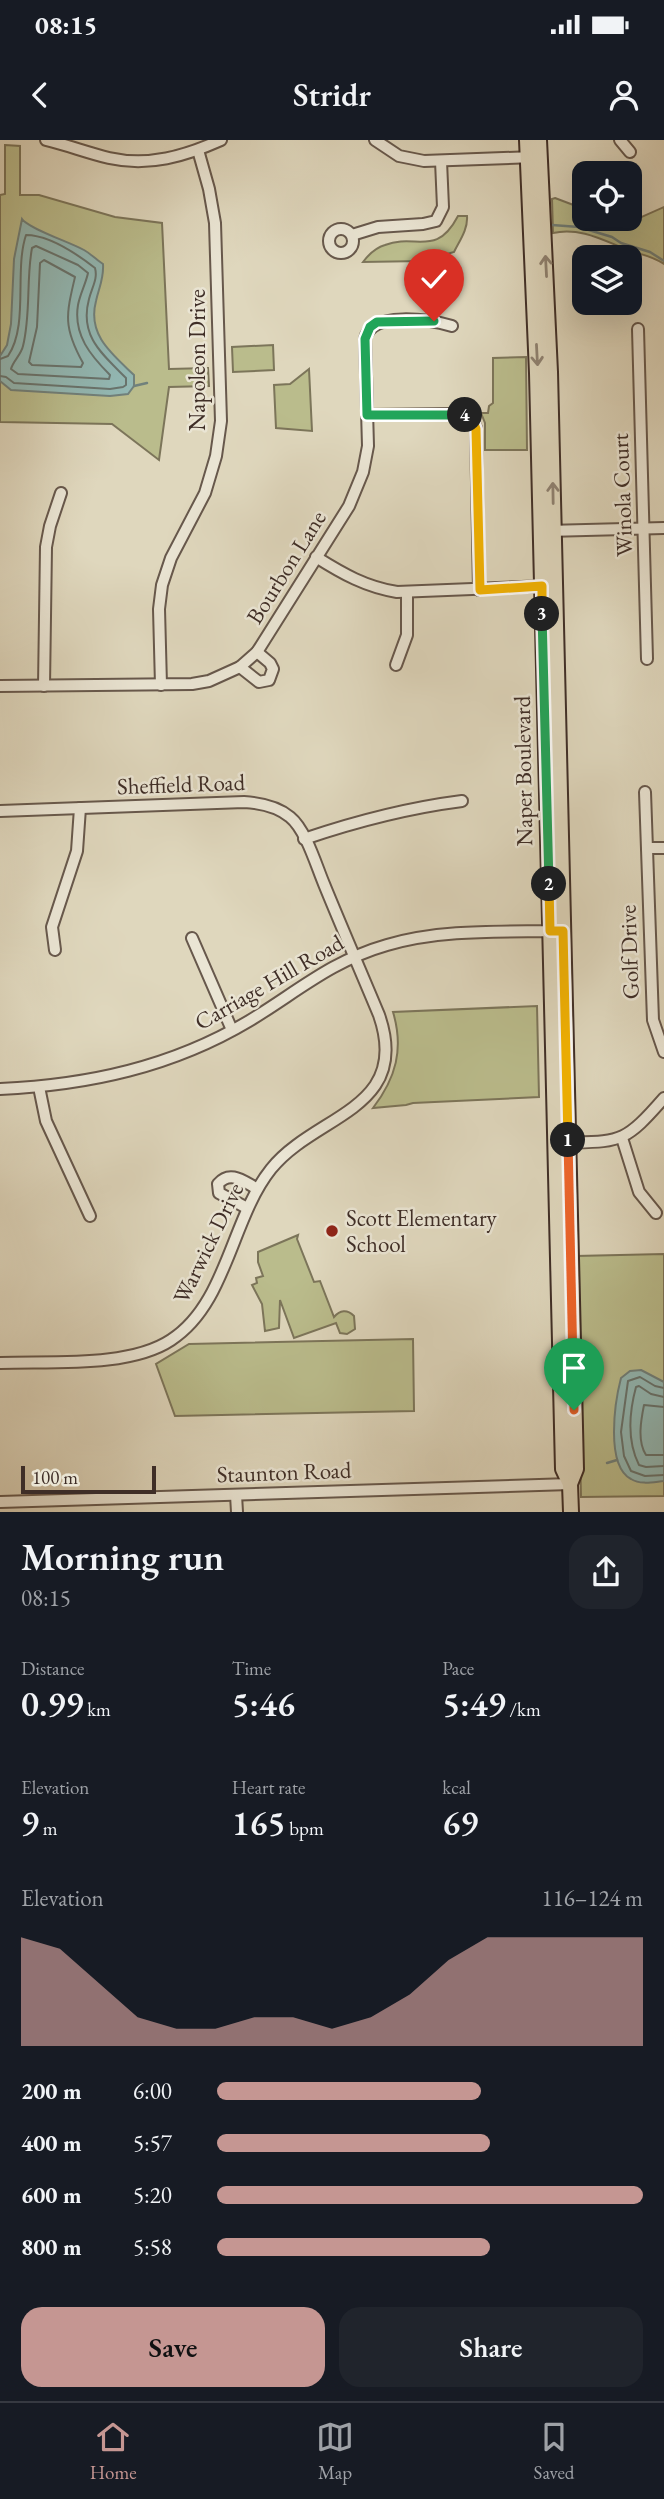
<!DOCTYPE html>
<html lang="en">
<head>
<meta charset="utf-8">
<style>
	body { margin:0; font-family:"EB Garamond",serif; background:#20242c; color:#f1f3f6; height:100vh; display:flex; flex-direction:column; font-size:26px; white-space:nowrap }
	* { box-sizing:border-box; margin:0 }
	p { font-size:23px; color:#9ea1a6 }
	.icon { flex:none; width:38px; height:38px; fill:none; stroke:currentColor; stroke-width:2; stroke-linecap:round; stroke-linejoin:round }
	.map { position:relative; height:1372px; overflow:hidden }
	.details { display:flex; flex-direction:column; background:#171b24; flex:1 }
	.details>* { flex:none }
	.tools { position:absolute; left:572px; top:21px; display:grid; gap:14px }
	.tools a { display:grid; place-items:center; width:70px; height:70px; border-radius:14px; background:#171b24; box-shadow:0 7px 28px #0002; font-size:35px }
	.scale { position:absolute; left:21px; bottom:18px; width:135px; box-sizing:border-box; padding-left:7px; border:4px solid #3f2e27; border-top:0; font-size:19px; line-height:24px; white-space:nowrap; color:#3f2e27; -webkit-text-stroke:5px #eae5d4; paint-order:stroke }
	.pin { position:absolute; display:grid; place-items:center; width:60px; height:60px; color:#fff; margin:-72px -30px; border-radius:50% 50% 50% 0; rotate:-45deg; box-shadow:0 0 7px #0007 }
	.pin .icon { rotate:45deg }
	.km { position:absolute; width:35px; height:35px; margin:-18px; border-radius:50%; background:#222; color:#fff; font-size:19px; line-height:35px; text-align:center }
	.round { display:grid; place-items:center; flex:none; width:74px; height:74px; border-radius:21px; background:#20242c }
	.head { display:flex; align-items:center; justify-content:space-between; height:119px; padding:0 21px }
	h1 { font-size:38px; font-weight:600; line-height:52px }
	.stats { display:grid; grid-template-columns:repeat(3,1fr); gap:10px; height:119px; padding:7px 21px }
	.stats div { display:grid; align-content:center }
	.stats b { font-size:35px; font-weight:600 }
	.stats small { font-size:19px; font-weight:400 }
	.stats p { font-size:19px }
	.chart { height:196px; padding:14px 21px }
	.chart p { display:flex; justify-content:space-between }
	.chart svg { width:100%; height:126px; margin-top:7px; fill:#c59692; opacity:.7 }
	.action { display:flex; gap:14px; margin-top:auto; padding:14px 21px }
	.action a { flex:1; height:80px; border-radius:21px; background:#c59692; color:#111; font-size:28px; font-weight:600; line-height:80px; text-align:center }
	.action a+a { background:#20242c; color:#f1f3f6 }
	ul { padding:0 21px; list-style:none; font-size:23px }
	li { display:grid; grid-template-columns:112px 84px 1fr; align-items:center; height:52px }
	li i { height:18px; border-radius:9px; background:#c59692 }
	.status { display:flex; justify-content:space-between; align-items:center; height:49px; padding:0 35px; background:#171b24; direction:ltr }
	.status svg { height:19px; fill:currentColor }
	header { display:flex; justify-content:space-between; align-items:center; height:91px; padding:0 21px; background:#171b24; font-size:32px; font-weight:600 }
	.menu { display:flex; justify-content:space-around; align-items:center; height:98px; border-top:2px solid #363941; background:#171b24; font-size:19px; color:#9ea1a6 }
	.menu a { display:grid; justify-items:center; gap:4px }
	.menu .selected { color:#c59692 }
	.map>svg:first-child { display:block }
</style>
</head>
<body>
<div class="status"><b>08:15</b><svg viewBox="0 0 49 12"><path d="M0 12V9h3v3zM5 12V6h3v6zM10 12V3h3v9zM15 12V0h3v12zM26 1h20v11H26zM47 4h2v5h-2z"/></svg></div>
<header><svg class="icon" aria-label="back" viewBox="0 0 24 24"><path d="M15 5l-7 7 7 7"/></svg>Stridr<svg class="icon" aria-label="person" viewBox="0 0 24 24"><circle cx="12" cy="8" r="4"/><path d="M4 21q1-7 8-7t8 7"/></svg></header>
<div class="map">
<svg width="664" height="1372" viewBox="0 0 664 1372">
	<rect width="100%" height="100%" fill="#dfd7bd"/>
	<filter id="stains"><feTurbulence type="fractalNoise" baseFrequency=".00286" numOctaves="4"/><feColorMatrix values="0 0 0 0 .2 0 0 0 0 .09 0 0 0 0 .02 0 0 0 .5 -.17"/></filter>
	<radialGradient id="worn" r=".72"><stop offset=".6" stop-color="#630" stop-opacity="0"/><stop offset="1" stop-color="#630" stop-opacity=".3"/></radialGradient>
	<!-- green -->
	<g fill="#babc8c" stroke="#7c755a" stroke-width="2">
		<path d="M5,5l15,1v49h19l76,22 47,6 7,146 39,-1 1,18 -40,1 -10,73 -47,-36 -112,-2v-227l5,-1z"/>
		<path d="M555,58l29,11v10h28l14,5 38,-17v57c-13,-9 -27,-10 -41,-16 -22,-9 -45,-21 -70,-15l-1,-34z"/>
		<path d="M458,76h9c1,13 -7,24 -13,36l-31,9 -60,1c6,-8 12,-14 22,-17 31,-12 51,13 73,-29z"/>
		<path d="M273,205l1,25 -41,2 -1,-25z"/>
		<path d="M526,217l1,93h-42v-27l-4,-10h7l1,-7 4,-3v-45z"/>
		<path d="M309,229l3,62 -36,-3 -2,-43 16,-1z"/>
		<path d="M537,866l2,91 -126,6 -7,2 -33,3c23,-30 31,-59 20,-96z"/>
		<path d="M298,1095l-1,4 17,43 6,-1 14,36c6,-7 13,-8 20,-1l1,13 -8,5 -7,-1 -4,-10 -42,15 -14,-38 -1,28 -14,3 -3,-27 -10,-19 5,-2 -1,-5 7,-2 -5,-14v-10z"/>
		<path d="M664,1114v242l-83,1 -5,-241z"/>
		<path d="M413,1199l1,72 -239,5 -19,-52 33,-20z"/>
	</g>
	<!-- water -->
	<g fill="#93b9b5" stroke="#71817c" stroke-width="2">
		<path d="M22,79c7,10 48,23 62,31 7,4 13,10 19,14 1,15 -4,23 -7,37 -9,34 16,53 38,74v11l-6,8 -18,2 -99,-6 -11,-9v-25l7,-11 4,-21 3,-65z"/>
		<path d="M641,1230l23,12v99c-11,1 -23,4 -33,-2 -26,-14 -16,-78 -10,-101l9,-7z"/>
	</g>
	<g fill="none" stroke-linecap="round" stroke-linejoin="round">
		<!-- shore -->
		<g stroke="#69746e" stroke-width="2">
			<path d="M36,106l42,19 10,8c-2,10 -8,21 -10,32 -5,30 13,51 32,70l-1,4 -91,-5 -7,-5c2,-8 10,-14 12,-23 8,-32 3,-66 9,-98z"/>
			<path d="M44,120l31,17c-9,38 -12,50 8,86l-2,4 -49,-2 -3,-3 8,-35 3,-64z"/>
			<path d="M0,219l8,-3c21,-31 6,-85 18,-121 23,0 51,19 69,33 3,11 -3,19 -6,31 -10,37 13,55 37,79v7l-3,2 -13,2 -96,-6 -8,-6 -6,-1"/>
			<path d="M664,1248l-9,-2 -15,-9 -12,4 -7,51 3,24 7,15 14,5 19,-1"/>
			<path d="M664,1257l-13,-3 -12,-8 -3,1c-7,26 -9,54 3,78l7,2 18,-1"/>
			<path d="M664,1267l-20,-2c-3,15 -7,36 2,50h18"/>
		</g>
		<!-- stream -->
		<g stroke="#71817c" stroke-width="2.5">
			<path d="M552,85l27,2 33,10 9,6 29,9 14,9"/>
			<path d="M134,246l13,-3"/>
			<path d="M607,1323l10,-3"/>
		</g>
		<!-- minor casing -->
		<g stroke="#67584c" stroke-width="14">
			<g id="minor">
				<path d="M46,0c21,5 42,13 63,18 40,9 76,-2 112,-18"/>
				<path d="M375,0l24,16 25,5 110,-4"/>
				<path d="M620,0l10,12"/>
				<circle cx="341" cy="101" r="12"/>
				<path d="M352,95l26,-8 45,-3 13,-3 7,-14 -2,-46"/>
				<path d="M638,189l9,330"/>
				<path d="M367,275l88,-1c12,1 17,4 21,14l3,162"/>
				<path d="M547,391l117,-3"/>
				<path d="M316,417c27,17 50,30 81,35l150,-6"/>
				<path d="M396,525l11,-30v-43"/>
				<path d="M240,527l19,15 10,-2 4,-11 -3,-6 -13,-11"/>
				<path d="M161,545l-2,-76 3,-24 9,-27 34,-65 11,-37 5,-35 -6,-198 -6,-34 -11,-39"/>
				<path d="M0,546l192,-2 17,-3 31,-14 17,-15 92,-146 14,-34 5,-26 -3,-107c6,-29 66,-19 87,-13"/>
				<path d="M44,546l2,-139 4,-21 11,-33"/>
				<path d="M645,652l8,228 11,32"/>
				<path d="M0,671l244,-9c17,1 33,4 46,15 16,13 26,48 34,67 18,44 37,88 55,131 33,95 -64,99 -108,154 -40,50 -44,135 -100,171 -42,28 -121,21 -171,23"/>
				<path d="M304,699c53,-18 103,-31 158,-38"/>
				<path d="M647,708h17"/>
				<path d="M192,798l40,92"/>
				<path d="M55,810l-3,-23 25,-76 3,-43"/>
				<path d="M39,947l7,34 44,95"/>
				<path d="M0,949c88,-4 172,-22 249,-68 48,-29 82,-60 138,-76 54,-16 114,-13 170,-14"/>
				<path d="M622,998l17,54 17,21"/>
				<path d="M561,1003c60,-2 62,2 103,-45"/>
				<path d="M247,1068l-28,-15 -1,-9c12,-14 25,-3 38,4"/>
				<path d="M236,1355l1,17"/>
				<path d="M0,1362l570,-18"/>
			</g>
		</g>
		<!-- major casing -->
		<g stroke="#3f2e27" stroke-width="18">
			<g id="major">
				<path d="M527,0l10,233 26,1096 7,15"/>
				<path d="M539,0l11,232 26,1097 -6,15 1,28"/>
			</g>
		</g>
		<!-- minor -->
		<use href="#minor" stroke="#eae5d4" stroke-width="10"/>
		<!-- major -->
		<use href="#major" stroke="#dfd7bd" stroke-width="14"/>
	</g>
	<!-- one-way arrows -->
	<defs><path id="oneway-shaft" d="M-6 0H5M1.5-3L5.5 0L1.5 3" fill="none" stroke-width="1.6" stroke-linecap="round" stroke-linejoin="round" transform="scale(1.75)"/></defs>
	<g stroke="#8f8272">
		<use href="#oneway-shaft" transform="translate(546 126) rotate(-93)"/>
		<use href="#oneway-shaft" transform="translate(537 215) rotate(87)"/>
		<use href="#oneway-shaft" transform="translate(553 353) rotate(-91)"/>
	</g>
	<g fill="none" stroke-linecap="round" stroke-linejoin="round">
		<!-- split-1 casing -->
		<g stroke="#fff" stroke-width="14">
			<path id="split-1" d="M568,1000l6,270"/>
		</g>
		<!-- split-2 casing -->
		<g stroke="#fff" stroke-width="14">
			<path id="split-2" d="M549,744l1,47h13l5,209"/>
		</g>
		<!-- split-3 casing -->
		<g stroke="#fff" stroke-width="14">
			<path id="split-3" d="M542,474l7,270"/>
		</g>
		<!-- split-4 casing -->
		<g stroke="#fff" stroke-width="14">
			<path id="split-4" d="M465,275l8,6 3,8 4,161 62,-4v28"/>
		</g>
		<!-- split-5 casing -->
		<g stroke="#fff" stroke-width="14">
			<path id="split-5" d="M434,181l-57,1 -7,5 -5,12 2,76h98"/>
		</g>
		<!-- split-1 -->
		<use href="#split-1" stroke="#f0652b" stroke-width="9"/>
		<!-- split-2 -->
		<use href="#split-2" stroke="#f5b400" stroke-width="9"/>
		<!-- split-3 -->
		<use href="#split-3" stroke="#22a559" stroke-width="9"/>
		<!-- split-4 -->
		<use href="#split-4" stroke="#f5b400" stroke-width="9"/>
		<!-- split-5 -->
		<use href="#split-5" stroke="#22a559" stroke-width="9"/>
	</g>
	<!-- markers -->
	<circle fill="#8f2418" stroke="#eae5d4" stroke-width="2.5" cx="332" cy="1091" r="7"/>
	<g text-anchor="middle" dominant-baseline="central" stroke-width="5" stroke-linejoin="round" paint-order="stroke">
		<!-- street labels -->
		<g font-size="23" fill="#3f2e27" stroke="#eae5d4">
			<text transform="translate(197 220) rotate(-90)">Napoleon Drive</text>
			<text transform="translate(622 355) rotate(-92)">Winola Court</text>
			<text transform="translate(286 427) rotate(-58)">Bourbon Lane</text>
			<text transform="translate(523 631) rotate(-91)">Naper Boulevard</text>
			<text transform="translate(181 644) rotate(-2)">Sheffield Road</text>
			<text transform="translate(629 812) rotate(-92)">Golf Drive</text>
			<text transform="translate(269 842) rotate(-30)">Carriage Hill Road</text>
			<text transform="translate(208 1103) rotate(-64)">Warwick Drive</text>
			<text transform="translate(284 1332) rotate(-2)">Staunton Road</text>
		</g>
		<!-- poi labels -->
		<g font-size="23" fill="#3f2e27" stroke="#eae5d4" text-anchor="start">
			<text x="346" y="1078">Scott Elementary<tspan x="346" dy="26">School</tspan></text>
		</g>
	</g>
	<rect width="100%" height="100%" filter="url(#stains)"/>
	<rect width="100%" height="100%" fill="url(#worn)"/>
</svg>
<div class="tools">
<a><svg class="icon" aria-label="locate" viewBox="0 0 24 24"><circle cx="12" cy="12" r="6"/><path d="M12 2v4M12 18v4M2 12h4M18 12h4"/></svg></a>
<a><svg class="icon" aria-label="layers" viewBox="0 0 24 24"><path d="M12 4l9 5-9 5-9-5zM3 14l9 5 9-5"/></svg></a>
</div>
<div class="scale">100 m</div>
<div class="pin" style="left:574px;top:1270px;background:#1e9e55"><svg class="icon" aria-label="arrive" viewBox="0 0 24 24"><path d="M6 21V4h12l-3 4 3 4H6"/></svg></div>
<div class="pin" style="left:434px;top:181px;background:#d93025"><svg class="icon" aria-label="check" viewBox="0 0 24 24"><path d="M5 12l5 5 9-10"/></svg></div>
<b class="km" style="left:568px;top:1000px">1</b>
<b class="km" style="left:549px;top:744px">2</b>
<b class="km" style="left:542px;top:474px">3</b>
<b class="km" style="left:465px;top:275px">4</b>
</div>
<section class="details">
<div class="head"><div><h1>Morning run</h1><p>08:15</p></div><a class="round"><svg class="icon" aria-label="share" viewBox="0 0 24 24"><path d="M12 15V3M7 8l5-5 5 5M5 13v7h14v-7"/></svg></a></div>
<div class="stats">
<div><p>Distance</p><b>0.99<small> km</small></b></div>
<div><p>Time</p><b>5:46</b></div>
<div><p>Pace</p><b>5:49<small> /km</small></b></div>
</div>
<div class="stats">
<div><p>Elevation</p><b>9<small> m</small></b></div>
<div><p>Heart rate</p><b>165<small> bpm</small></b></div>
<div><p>kcal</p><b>69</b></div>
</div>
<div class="chart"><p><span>Elevation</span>116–124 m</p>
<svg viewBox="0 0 160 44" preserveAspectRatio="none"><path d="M0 44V6L10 10L20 22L30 34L40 38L50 38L60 34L70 34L80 38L90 34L100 26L110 14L120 6L130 6L140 6L150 6L160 6V44z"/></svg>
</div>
<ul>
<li><b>200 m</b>6:00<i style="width:62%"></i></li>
<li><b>400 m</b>5:57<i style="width:64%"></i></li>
<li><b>600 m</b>5:20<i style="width:100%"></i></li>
<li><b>800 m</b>5:58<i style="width:64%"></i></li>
</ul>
<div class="action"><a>Save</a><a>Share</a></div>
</section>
<nav class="menu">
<a class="selected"><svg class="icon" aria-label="home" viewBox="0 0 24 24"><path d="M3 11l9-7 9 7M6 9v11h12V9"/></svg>Home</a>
<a><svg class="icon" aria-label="map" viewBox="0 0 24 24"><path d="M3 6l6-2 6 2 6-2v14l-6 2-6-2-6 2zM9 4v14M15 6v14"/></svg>Map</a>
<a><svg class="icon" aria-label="saved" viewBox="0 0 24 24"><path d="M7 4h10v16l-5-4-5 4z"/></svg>Saved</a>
</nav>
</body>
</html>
